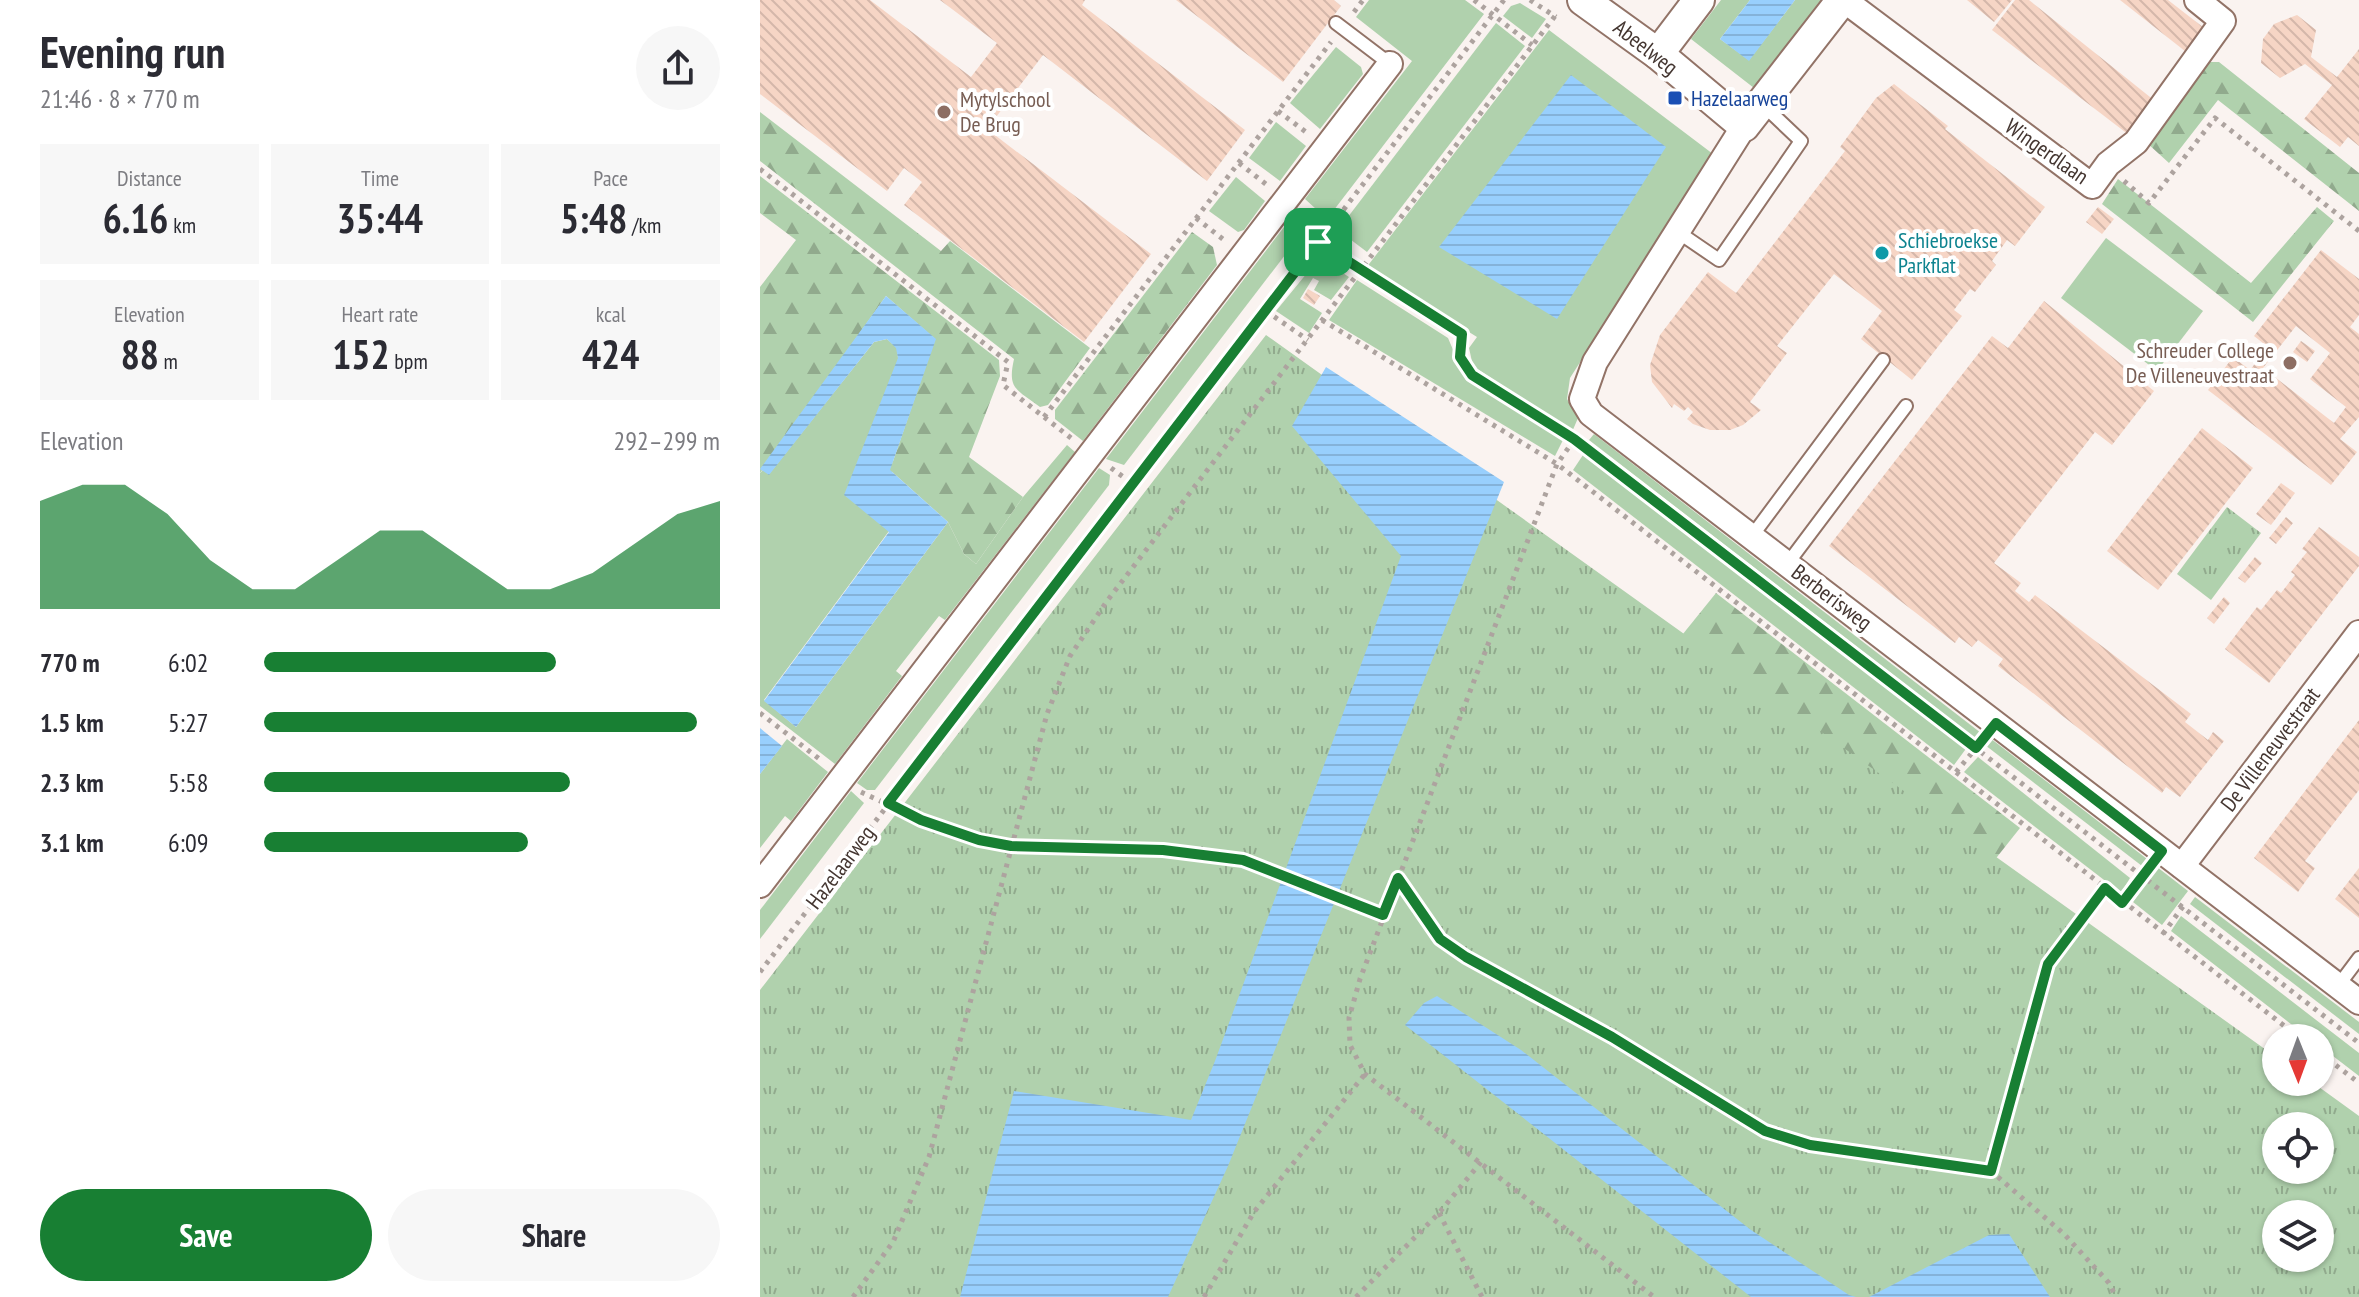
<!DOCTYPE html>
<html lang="en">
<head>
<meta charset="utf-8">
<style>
	body { margin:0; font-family:"PT Sans Narrow",sans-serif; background:#f7f7f7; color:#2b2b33; height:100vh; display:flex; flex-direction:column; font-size:30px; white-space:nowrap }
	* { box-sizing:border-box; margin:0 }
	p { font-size:26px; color:#7c7c81 }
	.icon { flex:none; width:44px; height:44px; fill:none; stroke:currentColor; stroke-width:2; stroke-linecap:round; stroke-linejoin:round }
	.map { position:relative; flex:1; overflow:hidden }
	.side { display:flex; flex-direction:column; background:#fff; width:760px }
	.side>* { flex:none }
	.needle { width:52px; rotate:179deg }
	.fabs { position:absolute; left:1502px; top:1024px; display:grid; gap:16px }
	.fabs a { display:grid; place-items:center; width:72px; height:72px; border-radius:50%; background:#fff; box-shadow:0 2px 6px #0004; font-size:40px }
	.pin { position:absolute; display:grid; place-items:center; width:68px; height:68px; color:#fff; margin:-34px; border-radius:16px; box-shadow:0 4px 12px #0006 }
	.round { display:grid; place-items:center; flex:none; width:84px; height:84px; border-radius:42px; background:#f7f7f7 }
	.summary { display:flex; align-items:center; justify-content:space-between; height:136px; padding:0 40px }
	h1 { font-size:44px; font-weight:600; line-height:60px }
	.figures { display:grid; grid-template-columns:repeat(3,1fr); gap:12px; height:136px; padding:8px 40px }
	.figures div { display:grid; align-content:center; border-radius:0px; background:#f7f7f7; text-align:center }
	.figures b { font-size:40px; font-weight:600 }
	.figures small { font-size:22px; font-weight:400 }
	.figures p { font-size:22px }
	.chart { height:224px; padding:16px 40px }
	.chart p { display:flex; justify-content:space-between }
	.chart svg { width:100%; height:144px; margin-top:8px; fill:#187f33; opacity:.7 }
	.primary-button { display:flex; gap:16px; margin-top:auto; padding:16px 40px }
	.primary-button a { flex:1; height:92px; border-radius:48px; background:#187f33; color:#fff; font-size:32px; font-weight:600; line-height:92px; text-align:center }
	.primary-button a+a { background:#f7f7f7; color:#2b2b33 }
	ul { padding:0 40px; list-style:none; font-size:26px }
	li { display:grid; grid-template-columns:128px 96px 1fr; align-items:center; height:60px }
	li i { height:20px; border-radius:10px; background:#187f33 }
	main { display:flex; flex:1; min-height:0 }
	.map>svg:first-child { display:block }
</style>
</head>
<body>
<main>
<section class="side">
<div class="summary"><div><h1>Evening run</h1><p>21:46 · 8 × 770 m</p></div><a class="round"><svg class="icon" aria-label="share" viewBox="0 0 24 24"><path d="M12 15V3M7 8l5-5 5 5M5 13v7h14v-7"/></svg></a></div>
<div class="figures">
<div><p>Distance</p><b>6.16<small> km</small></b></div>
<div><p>Time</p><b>35:44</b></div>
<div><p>Pace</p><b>5:48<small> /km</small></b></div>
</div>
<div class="figures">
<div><p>Elevation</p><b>88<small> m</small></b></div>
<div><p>Heart rate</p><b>152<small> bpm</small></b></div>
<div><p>kcal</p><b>424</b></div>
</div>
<div class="chart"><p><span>Elevation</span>292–299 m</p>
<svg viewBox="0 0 160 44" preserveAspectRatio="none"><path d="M0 44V11L10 6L20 6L30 15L40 29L50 38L60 38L70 29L80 20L90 20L100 29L110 38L120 38L130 33L140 24L150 15L160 11V44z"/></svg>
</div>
<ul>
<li><b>770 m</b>6:02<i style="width:64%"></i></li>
<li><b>1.5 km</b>5:27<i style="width:95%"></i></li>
<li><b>2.3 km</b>5:58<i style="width:67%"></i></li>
<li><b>3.1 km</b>6:09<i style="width:58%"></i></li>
</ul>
<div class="primary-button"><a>Save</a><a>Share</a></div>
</section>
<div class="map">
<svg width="1599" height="1297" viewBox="0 0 1599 1297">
	<defs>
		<pattern id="forest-firs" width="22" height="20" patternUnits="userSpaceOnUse" patternTransform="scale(2)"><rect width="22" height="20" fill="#b0d1ad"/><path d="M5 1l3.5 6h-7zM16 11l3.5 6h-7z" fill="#91aa8d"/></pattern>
		<pattern id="park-tufts" width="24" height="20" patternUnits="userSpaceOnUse" patternTransform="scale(2)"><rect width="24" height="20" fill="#b0d1ad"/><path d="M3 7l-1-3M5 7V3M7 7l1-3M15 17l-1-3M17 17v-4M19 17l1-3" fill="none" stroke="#91aa8d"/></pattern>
		<pattern id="water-rules" width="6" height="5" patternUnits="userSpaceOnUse" patternTransform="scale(2)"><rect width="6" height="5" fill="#98cffd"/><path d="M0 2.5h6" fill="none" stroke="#84b2d9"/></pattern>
		<pattern id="building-back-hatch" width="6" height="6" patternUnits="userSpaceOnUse" patternTransform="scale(2)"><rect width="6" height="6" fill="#f6d5c5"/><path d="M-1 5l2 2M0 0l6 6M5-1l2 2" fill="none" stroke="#d4b7aa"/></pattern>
	</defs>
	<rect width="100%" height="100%" fill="#faf3f0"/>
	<!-- grass -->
	<g fill="#b0d1ad">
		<path d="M609,0h96l19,14 -157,205 -22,-20 107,-138 -56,-44z"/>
		<path d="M961,0h29l-30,39 29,21 46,-60h35l-50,65 -26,23 -63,-49z"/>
		<path d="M760,3l26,16 -14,19 -29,-22 8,-10z"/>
		<path d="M736,23l29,23 -158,206 -29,-22z"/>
		<path d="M789,30l164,124 -143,224 -3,21 11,19 -6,14 -99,-66 -4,-18 8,-11 -111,-69z"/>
		<path d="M576,47l25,20 2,7 -43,55 -30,-26z"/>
		<path d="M516,122l30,24 -26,35 -31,-23z"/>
		<path d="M476,177l29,24 -21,29 -6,2 -29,-21z"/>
		<path d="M531,218l14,11 -181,236 -18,-6z"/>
		<path d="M1346,238l97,73 -46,60 -96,-73z"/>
		<path d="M556,262h10l23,15 -18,23 -17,-10 5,-9 -6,-3 -13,21 22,14 -13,20 -33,-22z"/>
		<path d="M597,280l91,58 18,42 97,60 -8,16 -226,-136z"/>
		<path d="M127,339l10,9 1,10 -9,173 -125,169 32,27 152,-205 16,32 12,10 47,-67 44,-52 8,7 -130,168 -6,-4 -43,55 6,5 -67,88 -75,-58v-233l3,-3 6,4 105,-132z"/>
		<path d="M834,434l387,299 -5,6 -387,-299z"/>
		<path d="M823,455l385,291 -14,19 -381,-295z"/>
		<path d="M339,468l11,7 -1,10 -234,305h-8l-10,-7z"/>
		<path d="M1230,738l157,121 -5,7 -157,-121z"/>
		<path d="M27,739l41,33 -37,49 -6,-5 -25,32v-74z"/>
		<path d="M1218,757l152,121 -9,15 -157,-121z"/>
		<path d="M91,791l13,12 -104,136v-29z"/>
		<path d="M1397,867l31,24 -26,34 -29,-23z"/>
		<path d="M1435,897l164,125v12l-169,-130z"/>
		<path d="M1421,916l178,137v23l-39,-30v-8h-11l-138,-107z"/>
	</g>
	<!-- forest -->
	<g fill="url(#forest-firs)">
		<path d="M1449,62h10l140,111v38l-141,-111 -49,63 -22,-20z"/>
		<path d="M0,112l181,139 9,-10 140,107 -42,57 -8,2c-23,-18 -33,-17 -26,-48l-254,-198z"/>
		<path d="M0,176l239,184 1,16 -31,81 54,40 -47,67 -12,-10 -16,-32 -58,-52 45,-131 -49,-43 -126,177v-186l36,-47 -36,-27z"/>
		<path d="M1358,179l133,104 66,-76 17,14 -81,101 -151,-118z"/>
		<path d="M432,232l21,15 4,18 -134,176 -28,-22v-9z"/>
		<path d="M956,593l304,235 -92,116 -308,-232z"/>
	</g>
	<!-- park -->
	<g fill="url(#park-tufts)" fill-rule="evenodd">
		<path d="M506,335l1010,722v25h36l47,34v181h-1599v-307zM1516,1126h44v44h-44zM1516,1214h44v44h-44z"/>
		<path d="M1467,507l34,26 -50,67 -34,-26z"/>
	</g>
	<!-- water -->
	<g fill="url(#water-rules)">
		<path d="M990,0h45l-46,61 -29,-22z"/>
		<path d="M811,75l95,72 -109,172 -118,-72z"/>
		<path d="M126,296l50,43 -46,131 58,52 -152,205 -32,-26 125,-169 -45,-37 54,-137 -2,-10 -9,-9 -13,3 -105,133 -9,-6z"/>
		<path d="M566,367l178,115 -276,684 -60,131h-208l54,-206 177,29 24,-59 186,-505 -109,-130z"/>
		<path d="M0,728l22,18 -22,28z"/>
		<path d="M677,996l84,54 230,180 98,65 7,2h-105l-346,-272 19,-22z"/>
		<path d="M1249,1234l41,63h-181l120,-62z"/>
	</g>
	<!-- building -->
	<g fill="url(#building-back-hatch)" fill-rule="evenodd">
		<path d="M0,0h110l101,77 26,-34 -57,-43h145l-3,5 163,125 -38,51 -164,-126 -56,74 164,125 -67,88 -180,-137 18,-23 -18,-14 -17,23 -127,-97z"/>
		<path d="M416,0h158l7,6 -58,76z"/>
		<path d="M1207,0h45l-18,22z"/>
		<path d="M1255,0h14l126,101 -26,34 -137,-105z"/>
		<path d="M1360,0h48l40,31 -18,24z"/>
		<path d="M1537,15l19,15 -5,27 26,20 22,-28v97l-11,-9 -8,10 -36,-28 28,-34 -27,-21 -25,14 -19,-15 2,-24 11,-15z"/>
		<path d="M1134,84l54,42 -3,3 100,78 -30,39 -8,-6 -15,21 4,4 -21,27 -5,-3 -16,21 8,6 -50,64 -51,-41 21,-28 -48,-37 -57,72 10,7 -37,49 11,8 -18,15 -13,5h-20l-17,-6 -6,-5 6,-7 -5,-5 -4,4 -10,-7 -2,4 -20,-26 -2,-17 10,-30 48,-63 28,21 109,-142 -5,-4 36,-49z"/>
		<path d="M1338,207l16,12 -12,15 -16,-12z"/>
		<path d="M1561,250l38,29v36l-9,12 9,7v83l-19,22 17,13 -26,33 -123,-95 25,-33 17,13 18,-23 -14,-11zM1536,326l34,27 -20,26 36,28 -12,16 -71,-55z"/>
		<path d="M548,289l12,7 -6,9 -11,-7z"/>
		<path d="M1284,301l110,90 -42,54 -17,-13 -101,131 27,20 -6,8 14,11 6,-7 156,119 -6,8 23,18 5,-8 11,9 -44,56 -14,-10 -4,6 -164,-127 5,-7 -25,-19 -6,7 -13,-10 -4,6 -126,-97 163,-210 16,12z"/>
		<path d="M1541,341l14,10 -8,11 -14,-10z"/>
		<path d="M1442,428l51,40 -95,122 -51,-39z"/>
		<path d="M1521,483l14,10 -24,32 -15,-11z"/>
		<path d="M1526,517l7,6 -17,21 -7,-6z"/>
		<path d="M1559,527l40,30v9l-90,117 -44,-34 32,-42 4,3 16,-20 4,3 14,-18 -4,-3 16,-20 -5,-3z"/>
		<path d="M1495,557l7,6 -17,20 -7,-5z"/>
		<path d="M1464,597l6,6 -16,21 -7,-6z"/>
		<path d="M1599,720v70l-54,71 10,7 -17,24 -44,-34z"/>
		<path d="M1599,868v50l-24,-19z"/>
	</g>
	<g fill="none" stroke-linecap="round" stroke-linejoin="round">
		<!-- service casing -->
		<g stroke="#927367" stroke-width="16">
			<g id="service">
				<path d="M576,23l54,41"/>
				<path d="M918,232l41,28 82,-119 -39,-37"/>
				<path d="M992,536l131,-176"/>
				<path d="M1028,563l118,-157"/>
				<path d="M1578,986l21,-28"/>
			</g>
		</g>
		<!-- minor casing -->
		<g stroke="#927367" stroke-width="28">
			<g id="minor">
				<path d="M1084,0l248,186 16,-22 28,-22 87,-121 -26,-21"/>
				<path d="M984,126l-149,236 -13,37 9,15 768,588"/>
				<path d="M1422,866l177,-233"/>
				<path d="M0,885l630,-821"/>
			</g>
		</g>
		<!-- tertiary casing -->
		<g stroke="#927367" stroke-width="34">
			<g id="tertiary">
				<path d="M823,0l75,54 86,72 98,-126"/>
				<path d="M898,54l41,-54"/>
			</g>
		</g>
		<!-- path -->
		<g stroke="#ada39f" stroke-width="5" stroke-dasharray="4 6" stroke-linecap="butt">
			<path d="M714,0l58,45"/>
			<path d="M770,0l26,17"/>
			<path d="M594,12l9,-12"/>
			<path d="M518,111l28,21"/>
			<path d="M479,163l28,22"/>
			<path d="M0,169l248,193 -5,23 68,53"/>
			<path d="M1364,181l25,22 66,-85 144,113"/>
			<path d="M546,216l10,8 2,17"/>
			<path d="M436,218l28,22"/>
			<path d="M558,242l144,92 -2,23 4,11 110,71 785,604"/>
			<path d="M506,311l42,29"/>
			<path d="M562,320l235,144 743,574"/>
			<path d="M284,417l287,-375"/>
			<path d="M814,440l-17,24 -197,515 -11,39 1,27 15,29 289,223"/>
			<path d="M351,468l22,16"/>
			<path d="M0,713l62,48"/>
			<path d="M1196,772l20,-24"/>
			<path d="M101,792l60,28 58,20 32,6 152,4 80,10 140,55"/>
			<path d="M638,879l42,60 26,18 146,80 153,94 45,14 181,26 73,63 45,49 7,14"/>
			<path d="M1362,903l20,-26"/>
			<path d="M1403,934l21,-29"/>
			<path d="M0,972l744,-972"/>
			<path d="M1560,1053l39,30"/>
			<path d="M1231,1171l57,-207 57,-76"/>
			<path d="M679,1213l43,84"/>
			<path d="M93,1297l40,-55 36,-85 118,-443 23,-58 37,-55 448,-585"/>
			<path d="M444,1297l50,-85 111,-138"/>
			<path d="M596,1297l83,-84 42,-51"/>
		</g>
		<!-- service -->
		<use href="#service" stroke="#fff" stroke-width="12"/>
		<!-- minor -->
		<use href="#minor" stroke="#fff" stroke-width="24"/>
		<!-- tertiary -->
		<use href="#tertiary" stroke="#fff" stroke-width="30"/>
	</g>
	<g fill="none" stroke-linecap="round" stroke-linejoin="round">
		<!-- route casing -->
		<g stroke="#fff" stroke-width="16">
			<path id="route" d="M558,242l144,92 -2,23 12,18 102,64 402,309 20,-25 166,128 -40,52 -17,-15 -57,76 -57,207 -181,-26 -45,-14 -153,-94 -146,-80 -26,-18 -42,-61 -15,37 -140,-55 -80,-10 -152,-4 -32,-6 -58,-20 -33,-17z"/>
		</g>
		<!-- route -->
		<use href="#route" stroke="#187f33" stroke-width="10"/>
	</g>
	<!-- markers -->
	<rect fill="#1a4fb4" stroke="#fff" stroke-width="3" x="907" y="90" width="16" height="16" rx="4"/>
	<g fill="#8d6e63" stroke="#fff" stroke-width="3">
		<circle cx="184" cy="112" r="8"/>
		<circle cx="1530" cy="363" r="8"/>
	</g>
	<circle fill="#0f9aa8" stroke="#fff" stroke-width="3" cx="1122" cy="253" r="8"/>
	<g text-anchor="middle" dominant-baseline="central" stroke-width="8" stroke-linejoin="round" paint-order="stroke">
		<!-- street labels -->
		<g font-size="22" fill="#443631" stroke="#fff">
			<text transform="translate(886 47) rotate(38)">Abeelweg</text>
			<text transform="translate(1287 151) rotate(35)">Wingerdlaan</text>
			<text transform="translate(1072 597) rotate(37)">Berberisweg</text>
			<text transform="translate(1510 749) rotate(-53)">De Villeneuvestraat</text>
			<text transform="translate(80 867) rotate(-53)">Hazelaarweg</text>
		</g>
		<!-- transit labels -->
		<g font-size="22" fill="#164399" stroke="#fff" text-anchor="start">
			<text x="931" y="98">Hazelaarweg</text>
		</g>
		<!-- education labels -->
		<g font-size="22" fill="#785e54" stroke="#fff" text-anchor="start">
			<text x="200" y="99">Mytylschool<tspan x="200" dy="25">De Brug</tspan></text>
			<text x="1514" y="350" text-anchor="end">Schreuder College<tspan x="1514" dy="25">De Villeneuvestraat</tspan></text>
		</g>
		<!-- culture labels -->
		<g font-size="22" fill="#0d838f" stroke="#fff" text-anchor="start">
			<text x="1138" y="240">Schiebroekse<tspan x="1138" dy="25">Parkflat</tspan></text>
		</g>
	</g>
</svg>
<div class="fabs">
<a><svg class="needle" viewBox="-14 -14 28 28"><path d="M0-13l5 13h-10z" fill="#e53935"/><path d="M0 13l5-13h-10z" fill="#7c7c81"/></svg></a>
<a><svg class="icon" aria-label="locate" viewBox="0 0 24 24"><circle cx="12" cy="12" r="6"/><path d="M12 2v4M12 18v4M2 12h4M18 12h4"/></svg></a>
<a><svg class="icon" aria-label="layers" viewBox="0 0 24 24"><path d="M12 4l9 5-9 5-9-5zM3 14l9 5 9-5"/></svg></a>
</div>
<div class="pin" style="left:558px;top:242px;background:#1e9e55"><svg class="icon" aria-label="arrive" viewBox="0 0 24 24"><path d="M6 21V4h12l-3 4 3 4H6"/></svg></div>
</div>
</main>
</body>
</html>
